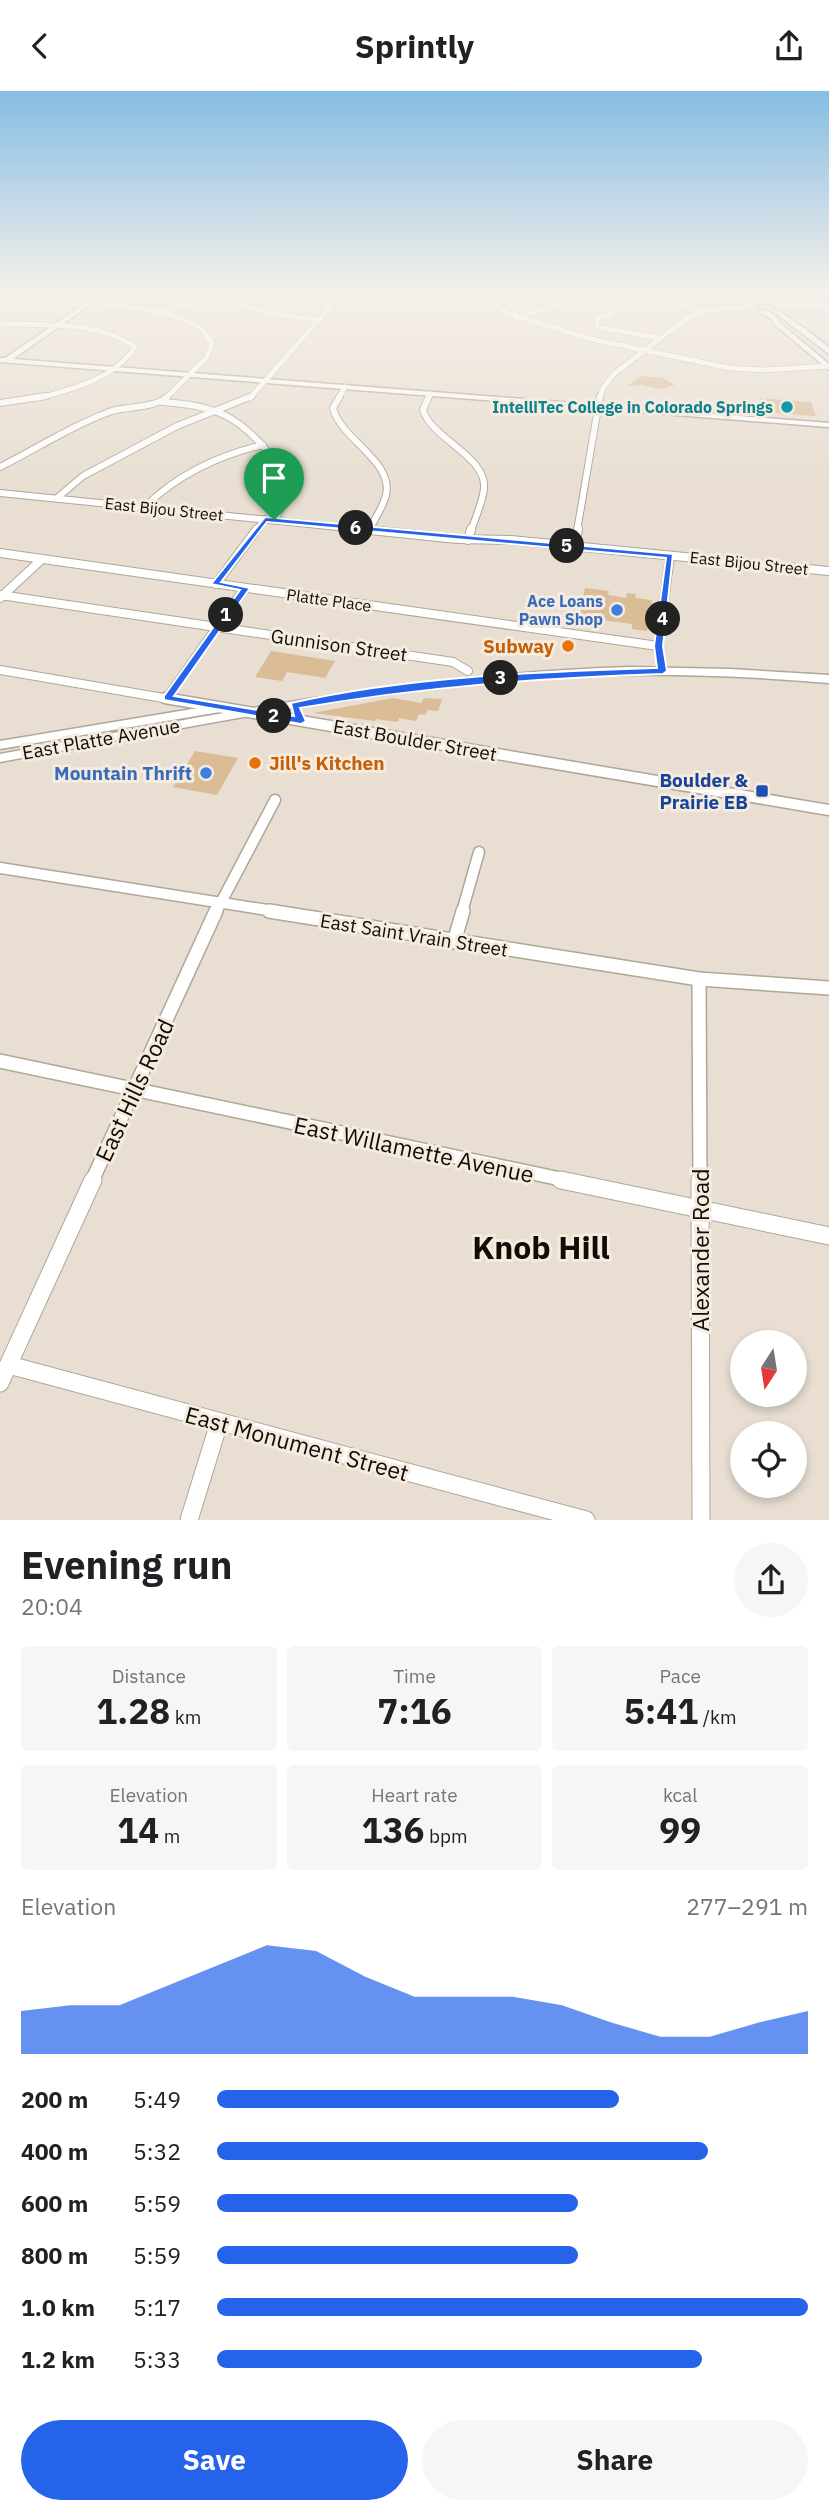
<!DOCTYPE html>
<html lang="en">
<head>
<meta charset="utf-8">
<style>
	body { margin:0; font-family:"IBM Plex Sans",sans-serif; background:#f6f6f6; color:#202124; height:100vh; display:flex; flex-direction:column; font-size:26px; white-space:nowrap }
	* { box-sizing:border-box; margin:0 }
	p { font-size:23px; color:#757577 }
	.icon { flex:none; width:38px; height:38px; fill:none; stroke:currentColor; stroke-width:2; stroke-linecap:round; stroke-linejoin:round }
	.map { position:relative; height:1429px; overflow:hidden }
	.panel { display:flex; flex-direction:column; background:#fff; flex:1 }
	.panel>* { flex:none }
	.needle { width:46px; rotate:192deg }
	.buttons { position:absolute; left:730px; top:1239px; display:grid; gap:14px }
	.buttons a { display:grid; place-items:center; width:77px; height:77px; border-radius:50%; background:#fff; box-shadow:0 4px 10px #0003; font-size:35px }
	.pin { position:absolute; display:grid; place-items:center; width:60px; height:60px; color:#fff; margin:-72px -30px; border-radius:50% 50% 50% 0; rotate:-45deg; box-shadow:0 0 7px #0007 }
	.pin .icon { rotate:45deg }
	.km { position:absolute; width:35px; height:35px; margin:-18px; border-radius:50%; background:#222; color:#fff; font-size:19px; line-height:35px; text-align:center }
	.round { display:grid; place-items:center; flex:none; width:74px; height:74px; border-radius:37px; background:#f6f6f6 }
	.overview { display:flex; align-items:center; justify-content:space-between; height:119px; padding:0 21px }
	h1 { font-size:38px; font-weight:700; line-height:52px }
	.figures { display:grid; grid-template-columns:repeat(3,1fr); gap:10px; height:119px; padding:7px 21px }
	.figures div { display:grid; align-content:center; border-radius:7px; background:#f6f6f6; text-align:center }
	.figures b { font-size:35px; font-weight:700 }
	.figures small { font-size:19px; font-weight:400 }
	.figures p { font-size:19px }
	.chart { height:196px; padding:14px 21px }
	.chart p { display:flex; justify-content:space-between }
	.chart svg { width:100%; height:126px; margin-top:7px; fill:#2563eb; opacity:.7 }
	.primary-button { display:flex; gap:14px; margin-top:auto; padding:14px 21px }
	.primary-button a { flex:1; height:80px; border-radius:42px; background:#2563eb; color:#fff; font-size:28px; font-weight:700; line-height:80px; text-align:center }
	.primary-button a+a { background:#f6f6f6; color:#202124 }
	ul { padding:0 21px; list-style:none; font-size:23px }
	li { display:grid; grid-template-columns:112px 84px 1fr; align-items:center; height:52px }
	li i { height:18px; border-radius:9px; background:#2563eb }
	header { display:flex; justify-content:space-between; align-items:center; height:91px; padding:0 21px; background:#fff; font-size:32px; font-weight:700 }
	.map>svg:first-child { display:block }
</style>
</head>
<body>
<header><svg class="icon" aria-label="back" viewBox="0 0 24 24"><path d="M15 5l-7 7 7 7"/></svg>Sprintly<svg class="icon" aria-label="share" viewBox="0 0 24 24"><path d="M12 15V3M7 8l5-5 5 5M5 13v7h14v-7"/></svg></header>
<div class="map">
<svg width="829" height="1429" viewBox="0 0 829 1429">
	<rect width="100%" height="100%" fill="#e8ded1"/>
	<!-- building -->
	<g fill="#dabc96">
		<path d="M643,285l20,2 12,7 -15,4 -19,-4 -13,1 9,-8z"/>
		<path d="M760,307l51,4 5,14 -53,-4z"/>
		<path d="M585,497l24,3 -1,4 18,3 1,-5 9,1 -1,4 17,2 -5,31 -15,-2v-5l-53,-7z"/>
		<path d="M271,560l64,10 -10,17 -38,-6 -5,9 -27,-4z"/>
		<path d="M393,607l28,5 3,-5 18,1 -4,12 -10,-1 -3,5 -6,-1 -3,7 -17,-3 -1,4 -22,-3 -1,2 -62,-8z"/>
		<path d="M195,660l43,7 -21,37 -44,-8z"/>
	</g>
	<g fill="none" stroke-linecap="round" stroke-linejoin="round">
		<!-- minor-far5 casing -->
		<g stroke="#afa699" stroke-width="6">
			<g id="minor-far5">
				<path d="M294,200l24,6 49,3"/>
				<path d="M390,200l65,10 39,-3"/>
				<path d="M499,200l-5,11 14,12 83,25 138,29 35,2 65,-4"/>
				<path d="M512,200l-6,11 11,10"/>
				<path d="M624,200l54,11"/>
				<path d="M213,205l55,17 51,7"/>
				<path d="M0,211c46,-1 168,-2 202,28 3,4 7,9 10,13l-5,14 -41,41"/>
				<path d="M689,215l5,-2 -10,-3 -7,2 25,9"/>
				<path d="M777,215l52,1"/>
				<path d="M159,222l70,-22"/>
				<path d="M612,223l-15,4v9l62,11"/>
				<path d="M517,227l76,-27"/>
				<path d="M0,233c44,1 98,-3 135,23 -20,31 -61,42 -96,51"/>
				<path d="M250,307l94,-107"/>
				<path d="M339,307l6,-11"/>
				<path d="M428,307l2,-4"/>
				<path d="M600,307l3,-10 12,-15 75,-57 18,-6 45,-4"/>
			</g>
		</g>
		<!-- minor-far4 casing -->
		<g stroke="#afa699" stroke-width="8">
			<g id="minor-far4">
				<path d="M340,305l-7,12c8,32 61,53 53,87 -3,12 -11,24 -17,35"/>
				<path d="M429,305l-6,14c8,28 64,47 61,78 -1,14 -9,30 -13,43"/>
				<path d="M162,311c53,3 78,14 111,56 7,9 18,20 16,33 -2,11 -10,20 -15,29"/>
				<path d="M0,312l46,-7"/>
				<path d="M0,376c36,-18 75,-43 112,-56 17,-5 44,-3 56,-15"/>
				<path d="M0,402l378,38"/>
				<path d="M57,407l26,-22 94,-50 75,-30"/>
				<path d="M145,416c31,-32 75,-52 118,-62"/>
				<path d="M256,440l9,-12"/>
				<path d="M577,440l23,-135"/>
			</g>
		</g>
		<!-- minor-far3 casing -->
		<g stroke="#afa699" stroke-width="10">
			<g id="minor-far3">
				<path d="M360,438l97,10 54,1 318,31"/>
				<path d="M468,449l3,-11"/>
				<path d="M575,455l3,-17"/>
				<path d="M0,462l658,93"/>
				<path d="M216,493l41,-55"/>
				<path d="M0,504l453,67 15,9"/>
				<path d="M0,507l42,-39"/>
				<path d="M0,579l175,30"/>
				<path d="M663,580l-5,-25 12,-90"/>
				<path d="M167,607l78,-110"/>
			</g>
		</g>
		<!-- minor-far2 casing -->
		<g stroke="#afa699" stroke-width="13">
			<g id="minor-far2">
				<path d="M165,607l664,112"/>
				<path d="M0,777l280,44"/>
				<path d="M216,821l59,-112"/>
				<path d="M462,821l17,-60"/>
			</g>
		</g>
		<!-- minor-far1 casing -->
		<g stroke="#afa699" stroke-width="16">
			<g id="minor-far1">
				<path d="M269,820l430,68 130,9"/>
				<path d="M454,851l9,-31"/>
				<path d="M699,888l1,202"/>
				<path d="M0,970l570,120"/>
				<path d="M92,1090l124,-270"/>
			</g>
		</g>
		<!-- minor casing -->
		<g stroke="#afa699" stroke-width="19">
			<g id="minor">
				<path d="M561,1089l268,56"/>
				<path d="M700,1089l1,340"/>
				<path d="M9,1274l577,155"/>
				<path d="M0,1292l93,-203"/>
				<path d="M189,1429l30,-97"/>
			</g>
		</g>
		<!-- major casing -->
		<g stroke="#afa699" stroke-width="3">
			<g id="major">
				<path d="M103,200h7l-97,68 816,64v4l-829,-65v-4h5z"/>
				<path d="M739,200h7l14,13 -5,1z"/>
				<path d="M756,200h7l11,14h-4z"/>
				<path d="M760,219c9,-1 16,6 21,14l48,40v6l-53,-44 -5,-7 -11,-7z"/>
				<path d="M774,219h4l33,23 18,15v6l-55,-42z"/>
				<path d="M631,576l99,2 99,6v8c-116,-10 -233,-12 -349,0 -161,16 -321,50 -480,79v-8c209,-39 417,-81 631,-87z"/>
				<path d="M222,613l4,1 2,3 -2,3 -226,38v-8z"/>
			</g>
		</g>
		<!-- minor-far5 -->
		<use href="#minor-far5" stroke="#fff" stroke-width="5"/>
		<!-- minor-far4 -->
		<use href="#minor-far4" stroke="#fff" stroke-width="6"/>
		<!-- minor-far3 -->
		<use href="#minor-far3" stroke="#fff" stroke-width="8"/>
		<!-- minor-far2 -->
		<use href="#minor-far2" stroke="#fff" stroke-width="10"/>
		<!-- minor-far1 -->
		<use href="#minor-far1" stroke="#fff" stroke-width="13"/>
		<!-- minor -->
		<use href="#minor" stroke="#fff" stroke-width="17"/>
		<!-- major -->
		<use href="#major" fill="#fff" fill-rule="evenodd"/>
	</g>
	<!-- sky -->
	<linearGradient id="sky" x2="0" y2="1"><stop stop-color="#86bde3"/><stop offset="0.5" stop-color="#f5f0ea"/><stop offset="1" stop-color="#f5f0ea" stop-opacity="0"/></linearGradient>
	<rect width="829" height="400" fill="url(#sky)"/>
	<!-- route -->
	<path fill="#2563eb" stroke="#fff" stroke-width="2" fill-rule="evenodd" d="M265,426l408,37 -10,92 4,25 -4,3c-125,4 -240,13 -363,34l6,13 -5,3 -137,-24v-4l76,-106 -29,-6zM267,431l399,36 -12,88 3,22c-121,4 -247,8 -366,35l3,13 -120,-20 76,-108 -29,-6z"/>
	<!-- markers -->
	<circle fill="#0f9aa8" stroke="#f5ebde" stroke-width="2.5" cx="787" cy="316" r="7"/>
	<g fill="#3f7fe0" stroke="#f5ebde" stroke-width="2.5">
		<circle cx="617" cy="519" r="7"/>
		<circle cx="206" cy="682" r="7"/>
	</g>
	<g fill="#e8710a" stroke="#f5ebde" stroke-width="2.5">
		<circle cx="568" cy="555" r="7"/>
		<circle cx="255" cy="672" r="7"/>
	</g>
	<rect fill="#1a4fb4" stroke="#f5ebde" stroke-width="2.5" x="755" y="693" width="14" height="14" rx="3.5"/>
	<g text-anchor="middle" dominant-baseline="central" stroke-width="6" stroke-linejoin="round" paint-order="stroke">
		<!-- far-culture labels -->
		<g font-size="16" font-weight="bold" fill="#0d838f" stroke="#f5ebde" text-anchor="end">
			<text x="773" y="316">IntelliTec College in Colorado Springs</text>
		</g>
		<!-- far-street labels -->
		<g font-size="16" fill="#100d08" stroke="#f5ebde">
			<text transform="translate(164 418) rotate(6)">East Bijou Street</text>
			<text transform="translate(749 472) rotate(6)">East Bijou Street</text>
			<text transform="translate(329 509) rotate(8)">Platte Place</text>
		</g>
		<!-- far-shop labels -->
		<g font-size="16" font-weight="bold" fill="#366cbe" stroke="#f5ebde" text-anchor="end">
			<text x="603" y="510">Ace Loans<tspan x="603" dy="18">Pawn Shop</tspan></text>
		</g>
		<!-- street labels -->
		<g font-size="19" fill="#100d08" stroke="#f5ebde">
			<text transform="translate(339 554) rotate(8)">Gunnison Street</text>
			<text transform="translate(101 648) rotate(-10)">East Platte Avenue</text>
			<text transform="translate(415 649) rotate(10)">East Boulder Street</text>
			<text transform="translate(414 844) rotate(9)">East Saint Vrain Street</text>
		</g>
		<!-- food labels -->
		<g font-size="19" font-weight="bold" fill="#c56008" stroke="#f5ebde" text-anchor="end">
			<text x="554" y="555">Subway</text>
			<text x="269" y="672" text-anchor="start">Jill's Kitchen</text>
		</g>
		<!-- shop labels -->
		<g font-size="19" font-weight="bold" fill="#366cbe" stroke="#f5ebde" text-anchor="end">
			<text x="192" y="682">Mountain Thrift</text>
		</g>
		<!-- transit labels -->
		<g font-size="19" font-weight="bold" fill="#164399" stroke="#f5ebde" text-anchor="end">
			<text x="748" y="689">Boulder &amp;<tspan x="748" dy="22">Prairie EB</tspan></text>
		</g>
		<!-- near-street labels -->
		<g font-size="23" fill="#100d08" stroke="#f5ebde">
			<text transform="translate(134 999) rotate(-65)">East Hills Road</text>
			<text transform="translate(414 1058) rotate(12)">East Willamette Avenue</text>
			<text transform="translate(700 1159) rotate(-90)">Alexander Road</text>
			<text transform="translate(297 1352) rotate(15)">East Monument Street</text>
		</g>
		<!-- near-district labels -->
		<g font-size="32" font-weight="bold" fill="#100d08" stroke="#f5ebde">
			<text x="541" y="1156">Knob Hill</text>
		</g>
	</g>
</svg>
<div class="buttons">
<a><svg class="needle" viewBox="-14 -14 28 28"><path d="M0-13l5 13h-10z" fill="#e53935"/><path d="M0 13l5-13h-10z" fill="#757577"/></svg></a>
<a><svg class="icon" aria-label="locate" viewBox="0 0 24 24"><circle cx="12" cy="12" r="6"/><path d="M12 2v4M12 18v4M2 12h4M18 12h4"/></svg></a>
</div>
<div class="pin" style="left:274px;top:429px;background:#1e9e55"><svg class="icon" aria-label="arrive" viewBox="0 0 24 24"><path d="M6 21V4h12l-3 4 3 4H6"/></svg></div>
<b class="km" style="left:226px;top:524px">1</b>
<b class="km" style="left:274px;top:625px">2</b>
<b class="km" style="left:501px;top:587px">3</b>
<b class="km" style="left:663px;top:528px">4</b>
<b class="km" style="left:567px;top:455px">5</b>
<b class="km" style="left:356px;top:437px">6</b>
</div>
<section class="panel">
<div class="overview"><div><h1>Evening run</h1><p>20:04</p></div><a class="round"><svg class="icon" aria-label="share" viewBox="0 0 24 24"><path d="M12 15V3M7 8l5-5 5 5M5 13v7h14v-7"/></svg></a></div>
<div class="figures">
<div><p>Distance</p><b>1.28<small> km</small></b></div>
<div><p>Time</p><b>7:16</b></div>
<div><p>Pace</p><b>5:41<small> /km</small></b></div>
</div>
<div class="figures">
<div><p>Elevation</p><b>14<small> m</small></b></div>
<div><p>Heart rate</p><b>136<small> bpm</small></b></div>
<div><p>kcal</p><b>99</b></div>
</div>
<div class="chart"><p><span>Elevation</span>277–291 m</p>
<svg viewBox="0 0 160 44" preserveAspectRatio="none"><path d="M0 44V29L10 27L20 27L30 20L40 13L50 6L60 8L70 17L80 24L90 24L100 24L110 27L120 33L130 38L140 38L150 33L160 29V44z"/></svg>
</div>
<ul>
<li><b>200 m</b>5:49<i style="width:68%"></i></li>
<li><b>400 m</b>5:32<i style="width:83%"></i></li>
<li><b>600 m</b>5:59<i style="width:61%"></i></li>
<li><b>800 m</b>5:59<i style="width:61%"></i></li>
<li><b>1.0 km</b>5:17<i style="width:100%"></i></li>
<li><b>1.2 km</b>5:33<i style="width:82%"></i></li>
</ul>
<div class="primary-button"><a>Save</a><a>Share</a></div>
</section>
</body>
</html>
